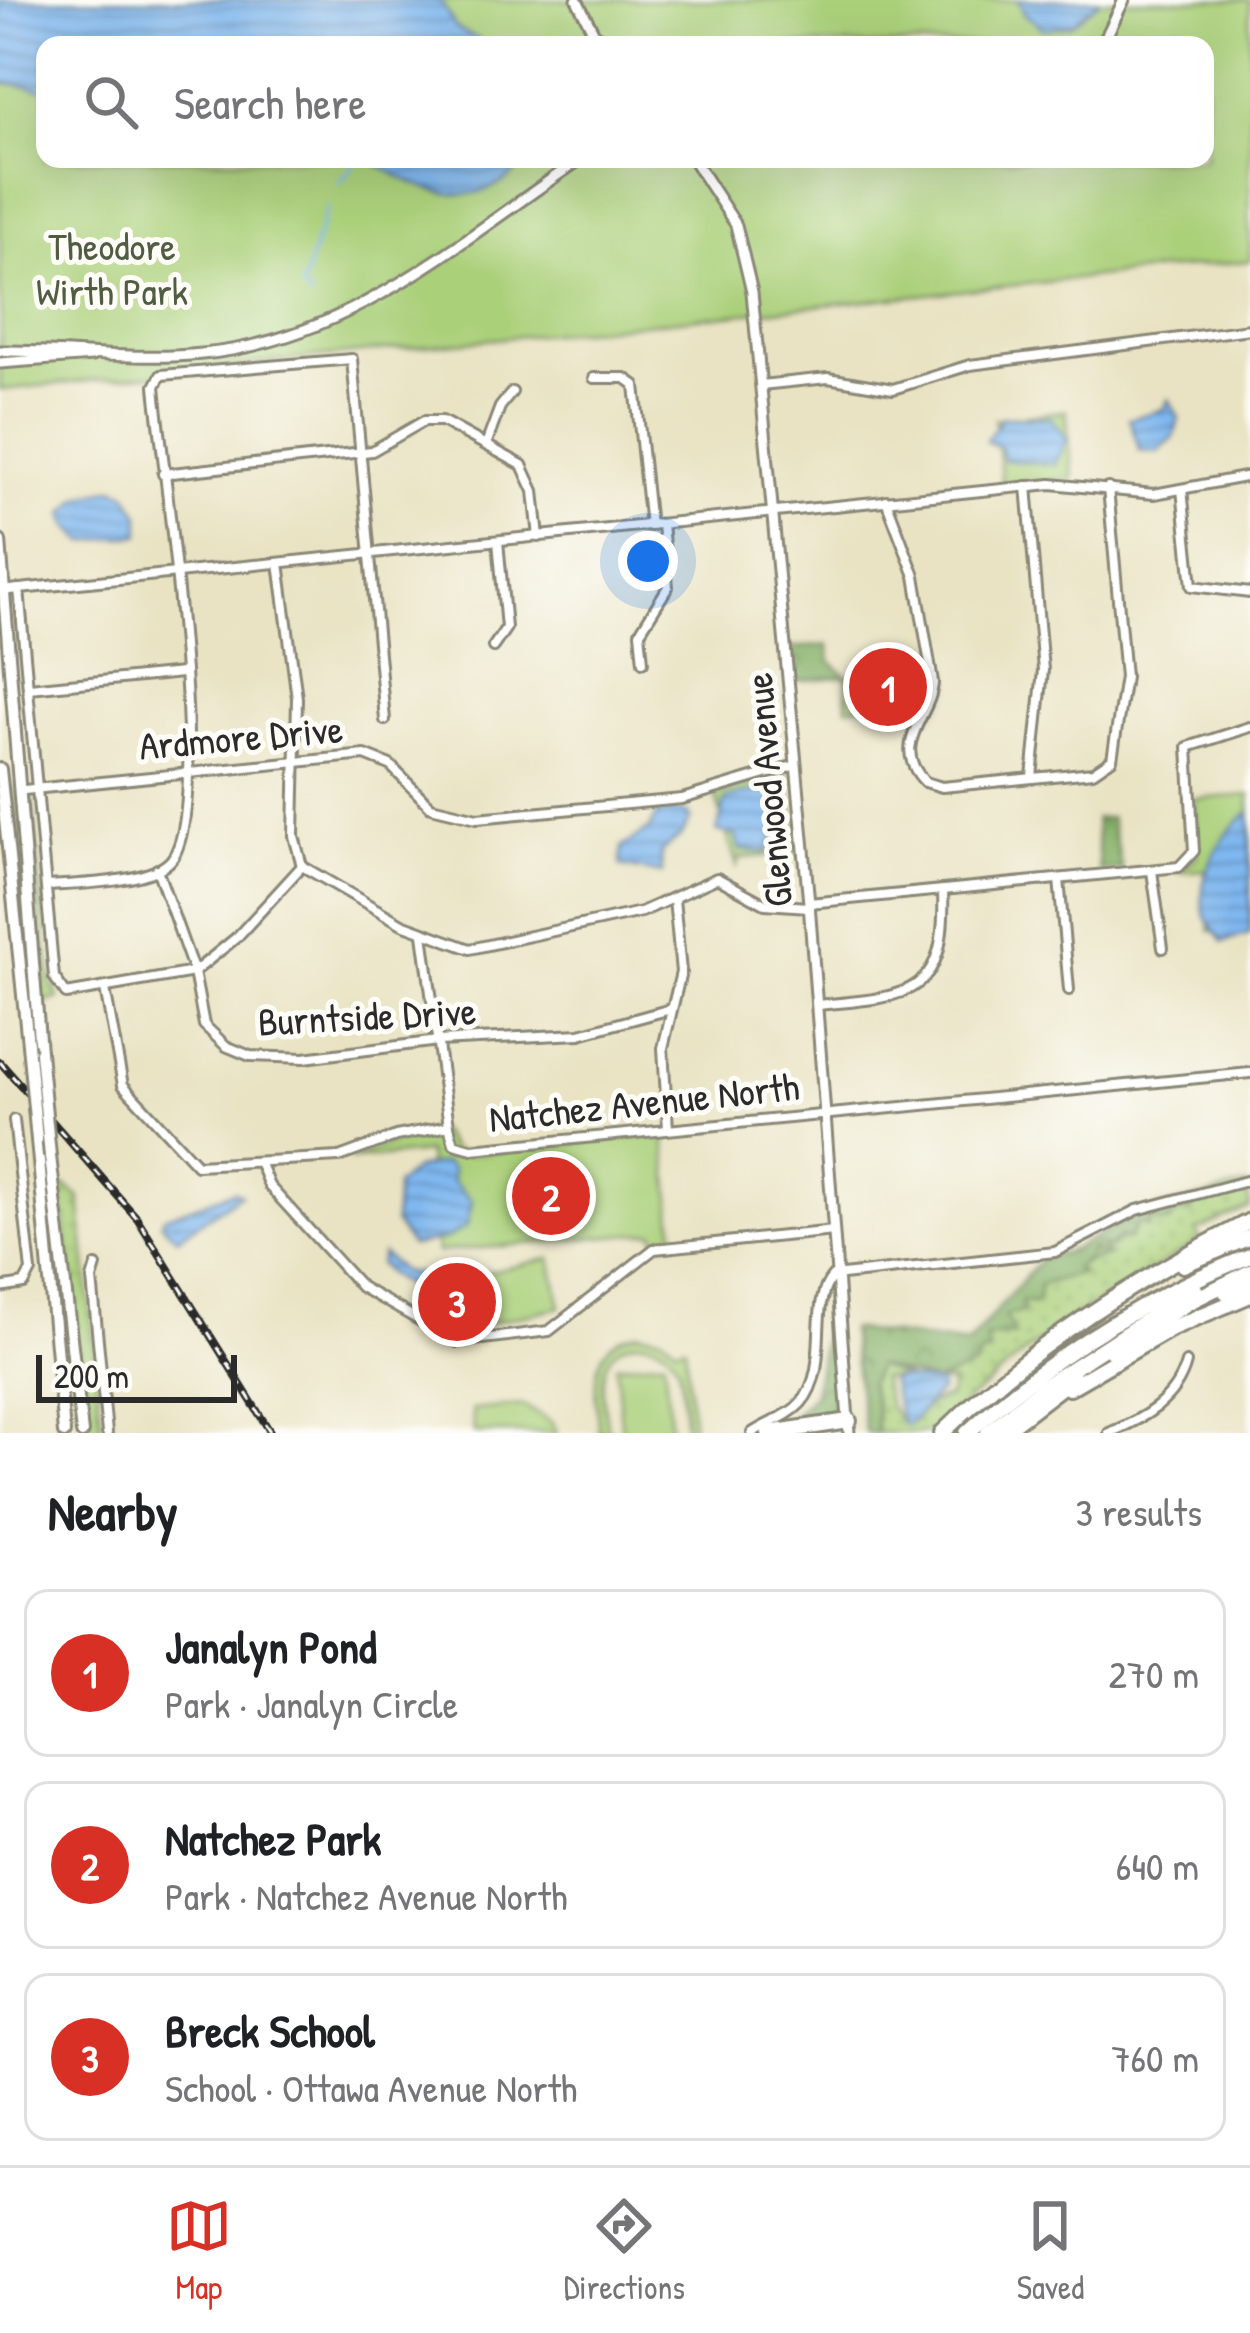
<!DOCTYPE html>
<meta charset="utf-8">
<style>
body{margin:0;font-family:"Patrick Hand",sans-serif;background:#f2f2f2;color:#202124}
.scale{position:absolute;left:36px;bottom:30px;width:201px;box-sizing:border-box;padding-left:12px;border:6px solid #2b2b2b;border-top:0;font-size:33px;line-height:42px;white-space:nowrap;color:#2b2b2b;-webkit-text-stroke:9px #fdfcf7;paint-order:stroke}
.you{position:absolute;left:648px;top:561px;width:42px;height:42px;margin:-30px;border:9px solid #fff;border-radius:50%;background:#1a73e8;box-shadow:0 0 0 18px #1a73e833}
.badge{display:grid;place-items:center;width:78px;height:78px;border-radius:50%;background:#d93025;color:#fff;font-size:39px;font-weight:700}
.pin{position:absolute;translate:-50% -50%;border:6px solid #fff;box-shadow:0 3px 12px #0006}
.list{margin:0;padding:0;list-style:none}
h2{display:flex;justify-content:space-between;align-items:center;height:156px;margin:0;padding:0 48px;font-size:51px}
h2 small{font-size:39px;font-weight:400;color:#757577}
.list li{display:grid;grid-template-columns:78px 1fr auto;gap:36px;align-items:center;box-sizing:border-box;height:168px;margin:0 24px 24px;padding:0 24px;border:3px solid #e0e0e0;border-radius:24px}
.list b{display:block;font-size:45px;white-space:nowrap}
.list p{margin:0;font-size:39px;white-space:nowrap;color:#757577}
.list em{font-size:39px;font-style:normal;color:#757577}
.icon{flex:none;width:66px;height:66px;fill:none;stroke:currentColor;stroke-width:2;stroke-linecap:round;stroke-linejoin:round}
.map{position:relative;flex:none;width:1250px;height:1433px;overflow:hidden}
.search{position:absolute;background:#fff;box-shadow:0 12px 48px #0002;left:36px;right:36px;top:36px;height:132px;display:flex;align-items:center;gap:30px;box-sizing:border-box;padding:0 42px;border-radius:24px;color:#757577;font-size:45px}
.sheet{height:732px;background:#fff}
nav{display:flex;justify-content:space-around;align-items:center;box-sizing:border-box;height:168px;border-top:3px solid #e0e0e0;background:#fff;font-size:33px;color:#757577}
nav a{display:grid;justify-items:center;gap:6px}
nav .on{color:#d93025}
.map>svg:first-child{display:block}
.grass{fill:url(#grass-dots);stroke:#6b7e52;stroke-width:3}
.forest{fill:url(#forest-crowns);stroke:#5a6e4a;stroke-width:3}
.green{fill:#abd07a;stroke:#6b7e52;stroke-width:3;fill-rule:evenodd}
.water{fill:url(#water-rules);stroke:#55718d;stroke-width:3}
.lines{fill:none;stroke-linecap:round;stroke-linejoin:round}
.stream{stroke:#7fb7ef;stroke-width:3}
.minor-casing{stroke:#8a8777;stroke-width:14}
.tertiary-casing{stroke:#8a8777;stroke-width:15}
.primary-casing{stroke:#8a8777;stroke-width:16}
.motorway-casing{stroke:#8a8777;stroke-width:20}
.minor{stroke:#fff;stroke-width:8}
.tertiary{stroke:#fff;stroke-width:9}
.primary{stroke:#fff;stroke-width:10}
.motorway{stroke:#fff;stroke-width:14}
.rail-casing{stroke:#2b2b2b;stroke-width:8}
.rail{stroke:#fdfcf7;stroke-width:3;stroke-dasharray:9;stroke-linecap:butt}
.primary-bridge-casing{stroke:#8a8777;stroke-width:16;stroke-linecap:butt}
.primary-bridge{stroke:#fff;stroke-width:10}
.labels{text-anchor:middle;stroke-width:10;stroke-linejoin:round;paint-order:stroke}
.park-label{font-size:39px;fill:#515d43;stroke:#fdfcf7}
.street-label{font-size:39px;fill:#2b2b2b;stroke:#fdfcf7}
</style>
<div class="map">
<svg width="1250" height="1433" viewBox="0 0 1250 1433">
<defs>
<pattern id="grass-dots" width="8" height="8" patternUnits="userSpaceOnUse" patternTransform="scale(3)"><rect width="8" height="8" fill="#abd07a"/><path d="M2 2h.1M6 6h.1" fill="none" stroke="#93b36a" stroke-width="1.8" stroke-linecap="round"/></pattern>
<pattern id="forest-crowns" width="20" height="18" patternUnits="userSpaceOnUse" patternTransform="scale(3)"><rect width="20" height="18" fill="#88b26a"/><path d="M2 6a3 3 0 1 1 6 0M12 15a3 3 0 1 1 6 0" fill="none" stroke="#6f9157"/></pattern>
<pattern id="water-rules" width="6" height="5" patternUnits="userSpaceOnUse" patternTransform="scale(3)"><rect width="6" height="5" fill="#7fb7ef"/><path d="M0 2.5h6" fill="none" stroke="#6895c2"/></pattern>
</defs>
<rect width="100%" height="100%" fill="#fdfcf7"/>
<filter id="ink" filterUnits="userSpaceOnUse"><feTurbulence type="fractalNoise" baseFrequency=".00833" numOctaves="2"/><feDisplacementMap in="SourceGraphic" scale="24" xChannelSelector="R" yChannelSelector="G"/><feConvolveMatrix kernelMatrix="1 2 1 2 8 2 1 2 1" color-interpolation-filters="sRGB"/></filter>
<filter id="wash" filterUnits="userSpaceOnUse"><feTurbulence type="fractalNoise" baseFrequency=".004" numOctaves="4" result="noise"/><feDisplacementMap in="SourceGraphic" scale="48" xChannelSelector="R" yChannelSelector="G"/><feGaussianBlur stdDeviation="2.7" result="paint"/><feColorMatrix in="noise" values="0 0 0 0 0 0 0 0 0 0 0 0 0 0 0 0 0 1.4 0 .05"/><feComposite in="paint" operator="in"/></filter>
<g filter="url(#wash)">
<rect width="100%" height="100%" fill="#e9e3c3"/>
<!-- grass -->
<g class="grass">
<polygon points="6,778 16,794 33,1013 30,1013"/>
<polygon points="32,797 51,979 59,998 44,1003"/>
<polygon points="1247,1185 1250,1207 1196,1231 1201,1240 1054,1329 928,1433 876,1433 869,1384 877,1366 907,1378 881,1378 889,1406 902,1423 910,1424 929,1404 948,1397 952,1383 936,1382 982,1353 986,1337 1004,1336 1005,1316 1022,1301 1034,1304 1034,1292 1048,1280 1101,1255 1104,1251 1087,1251 1096,1243 1112,1247 1138,1223 1144,1227 1146,1221 1171,1218 1196,1199"/>
<polygon points="66,1186 80,1198 102,1433 89,1433 60,1187"/>
</g>
<!-- forest -->
<g class="forest">
<polygon points="829,645 830,661 847,676 794,681 790,648"/>
<polygon points="1110,818 1122,869 1100,871 1095,819"/>
<polygon points="1196,1199 1191,1212 1176,1213 1169,1223 1147,1221 1149,1228 1138,1223 1129,1239 1121,1237 1108,1248 1096,1244 1089,1251 1104,1250 1108,1256 1084,1261 1075,1269 1082,1273 1040,1285 1037,1303 1022,1302 1023,1312 1005,1316 1015,1335 986,1338 989,1353 980,1355 975,1366 936,1382 877,1366 869,1384 876,1407 876,1433 865,1433 850,1329 967,1345 1042,1258 1072,1250 1141,1212"/>
<polygon points="831,1321 834,1414 787,1422 814,1394 826,1323"/>
</g>
<!-- green -->
<g class="green">
<path d="M0 0H1250V261L0 390ZM45 45H1205V159H45Z"/>
<polygon points="1066,411 1073,479 1002,485 995,419"/>
<polygon points="924,664 926,699 847,707 847,676"/>
<polygon points="788,774 800,853 740,858 737,866 715,794"/>
<polygon points="1250,795 1250,926 1210,931 1205,870 1179,872 1197,856 1194,799"/>
<polygon points="439,1131 452,1149 465,1154 665,1134 675,1241 657,1243 654,1232 437,1252 427,1153 350,1160 404,1138"/>
<polygon points="551,1258 561,1307 478,1325 468,1277"/>
<path d="M638 1332 662 1336 676 1347 685 1345 693 1433H685C683 1412 684 1387 678 1367 666 1333 616 1332 605 1367 599 1386 606 1413 608 1433H599C595 1392 585 1342 638 1332Z"/>
<polygon points="664,1360 671,1433 622,1433 616,1365"/>
<polygon points="523,1405 551,1422 557,1433 474,1433 472,1410"/>
</g>
<!-- water -->
<g class="water">
<polygon points="0,0 440,0 456,28 491,45 45,45 45,89 0,82"/>
<polygon points="1018,0 1101,0 1070,25 1044,29 1025,14"/>
<path d="M368 159H519V169C472 217 415 187 368 159Z"/>
<polygon points="1169,399 1179,418 1174,437 1158,452 1140,450 1129,419 1164,409"/>
<polygon points="1002,417 1051,418 1068,439 1055,464 1004,460 1000,447 986,441"/>
<polygon points="113,488 127,493 140,515 140,535 85,542 68,525 65,513 79,498"/>
<polygon points="887,663 910,664 917,679 895,688 888,699 867,699 868,681"/>
<polygon points="768,788 776,791 783,810 768,852 740,850 735,835 717,831 726,799"/>
<polygon points="671,811 686,812 691,818 682,835 661,852 662,874 620,866 622,847 650,829 656,814"/>
<path d="M1250 812V934L1223 942C1218 934 1213 931 1208 921 1189 886 1222 830 1250 812Z"/>
<polygon points="445,1163 452,1169 452,1181 472,1201 467,1226 446,1239 411,1246 394,1223 396,1185 415,1169"/>
<polygon points="234,1191 241,1194 177,1238 161,1223 164,1217"/>
<path d="M382 1254 404 1273 440 1276 448 1285 458 1274 462 1283C434 1306 397 1286 379 1264Z"/>
<polygon points="901,1378 940,1384 941,1390 909,1424 902,1424 890,1380"/>
</g>
<g class="lines">
<!-- stream -->
<g class="stream">
<polyline points="339,184 358,159"/>
<polyline points="311,298 302,287 327,207"/>
</g>
</g>
</g>
<g filter="url(#ink)">
<g class="lines">
<!-- minor casing -->
<g class="minor-casing">
<g id="minor">
<polyline points="594,378 625,378 635,385 650,526"/>
<polyline points="761,385 828,378 893,389 970,365 1250,329"/>
<polyline points="487,442 500,407 512,392"/>
<polyline points="163,474 372,451 424,421 442,421 522,465 534,491 539,537"/>
<polyline points="1027,486 1043,670 1032,777"/>
<polyline points="1182,489 1192,586 1250,593"/>
<path d="M886 500 915 576 933 682C932 716 888 744 925 782L942 787 1093 772 1112 759 1125 677 1108 488"/>
<polyline points="279,563 297,698 294,836 302,866"/>
<polyline points="19,589 54,977 66,994 194,972 237,937 302,866 402,924 470,949 641,912 717,878 765,904 809,907"/>
<polyline points="0,591 1051,484 1154,494 1250,476"/>
<polyline points="493,647 506,628 498,541"/>
<polyline points="643,662 640,632 668,587 662,524"/>
<polyline points="29,688 182,673"/>
<polyline points="24,790 365,755 390,765 431,807 477,818 682,799 796,765"/>
<polyline points="157,869 194,972 204,1025 226,1046 250,1056 304,1058 438,1041 580,1034 671,1009"/>
<polyline points="1152,871 1163,948"/>
<polyline points="1059,879 1069,990"/>
<path d="M47 886C75 884 152 883 171 860 215 806 162 468 155 386L161 375 352 359 385 720"/>
<polyline points="809,903 1179,867 1194,851 1188,747 1250,727"/>
<polyline points="423,934 449,1126"/>
<polyline points="105,989 123,1085 197,1165 339,1157 396,1136 449,1126 454,1144 472,1149 1250,1073"/>
<path d="M817 1005C909 997 947 997 943 891"/>
<polyline points="668,1129 663,1048 681,972 674,899"/>
<polyline points="260,1164 269,1186 361,1287 457,1342 549,1331 654,1249 834,1231"/>
<polyline points="96,1266 92,1279 107,1433"/>
<polyline points="0,1288 24,1284 31,1271 14,1120"/>
<path d="M752 1433C768 1422 788 1417 801 1403 832 1367 807 1304 833 1276L1055 1252 1137 1210 1250 1180"/>
<path d="M1109 1433C1143 1419 1176 1401 1186 1363"/>
</g>
</g>
<!-- tertiary casing -->
<g class="tertiary-casing">
<g id="tertiary">
<polyline points="577,0 600,45"/>
<polyline points="1102,45 1124,0"/>
<polyline points="693,159 736,225 752,292 809,903 849,1433"/>
<path d="M0 351C67 350 135 361 202 354 352 340 461 239 581 159"/>
<polyline points="0,363 92,356"/>
</g>
</g>
<!-- primary casing -->
<g class="primary-casing">
<g id="primary">
<polyline points="0,541 40,1052"/>
<polyline points="0,769 28,1044"/>
<polyline points="37,1140 64,1433"/>
<polyline points="50,1156 82,1433"/>
</g>
</g>
<!-- motorway casing -->
<g class="motorway-casing">
<g id="motorway">
<polyline points="1183,1265 1250,1237"/>
<polyline points="1226,1292 1250,1285"/>
<polyline points="1111,1351 1189,1302 1250,1272"/>
<polyline points="1069,1388 1172,1328 1250,1295"/>
<polyline points="769,1433 849,1421"/>
<path d="M942 1433C1030 1346 1140 1277 1250 1221"/>
<path d="M967 1433C1050 1357 1145 1297 1250 1256"/>
<polyline points="988,1433 1042,1388 1195,1289"/>
<polyline points="1001,1433 1073,1378"/>
</g>
</g>
<!-- minor -->
<use href="#minor" class="minor"/>
<!-- tertiary -->
<use href="#tertiary" class="tertiary"/>
<!-- primary -->
<use href="#primary" class="primary"/>
<!-- motorway -->
<use href="#motorway" class="motorway"/>
<!-- rail casing -->
<g class="rail-casing">
<polyline id="rail" points="0,1062 137,1218 271,1433"/>
</g>
<!-- rail -->
<use href="#rail" class="rail"/>
<!-- primary-bridge casing -->
<g class="primary-bridge-casing">
<g id="primary-bridge">
<polyline points="28,1044 37,1140"/>
<polyline points="40,1052 50,1156"/>
</g>
</g>
<!-- primary-bridge -->
<use href="#primary-bridge" class="primary-bridge"/>
</g>
</g>
<g class="labels">
<!-- park labels -->
<g class="park-label">
<text x="112" y="260">Theodore<tspan x="112" dy="45">Wirth Park</tspan></text>
</g>
<!-- street labels -->
<g class="street-label">
<text transform="translate(241 737) rotate(-5)" y="14">Ardmore Drive</text>
<text transform="translate(768 790) rotate(-95)" y="14">Glenwood Avenue</text>
<text transform="translate(367 1016) rotate(-3)" y="14">Burntside Drive</text>
<text transform="translate(644 1102) rotate(-6)" y="14">Natchez Avenue North</text>
</g>
</g>
</svg>
<div class="scale">200 m</div>
<div class="you"></div>
<div class="pin badge" style="left:888px;top:687px">1</div>
<div class="pin badge" style="left:551px;top:1196px">2</div>
<div class="pin badge" style="left:457px;top:1302px">3</div>
<div class="search"><svg class="icon" aria-label="search" viewBox="0 0 24 24"><circle cx="10" cy="10" r="6"/><path d="M15 15l6 6"/></svg>Search here</div>
</div>
<section class="sheet">
<h2>Nearby<small>3 results</small></h2>
<ul class="list">
<li><span class="badge">1</span><div><b>Janalyn Pond</b><p>Park · Janalyn Circle</p></div><em>270 m</em></li>
<li><span class="badge">2</span><div><b>Natchez Park</b><p>Park · Natchez Avenue North</p></div><em>640 m</em></li>
<li><span class="badge">3</span><div><b>Breck School</b><p>School · Ottawa Avenue North</p></div><em>760 m</em></li>
</ul>
</section>
<nav>
<a class="on"><svg class="icon" aria-label="map" viewBox="0 0 24 24"><path d="M3 6l6-2 6 2 6-2v14l-6 2-6-2-6 2zM9 4v14M15 6v14"/></svg>Map</a>
<a><svg class="icon" aria-label="directions" viewBox="0 0 24 24"><path d="M12 3l9 9-9 9-9-9zM9 14v-3h6M13 9l2 2-2 2"/></svg>Directions</a>
<a><svg class="icon" aria-label="saved" viewBox="0 0 24 24"><path d="M7 4h10v16l-5-4-5 4z"/></svg>Saved</a>
</nav>
